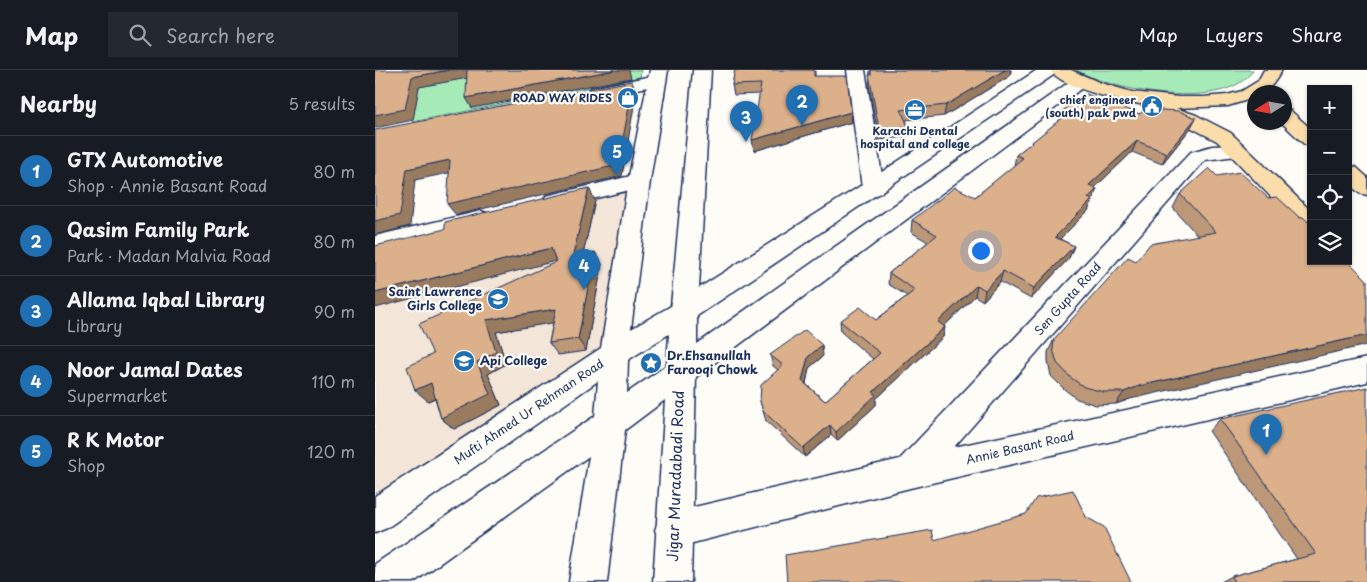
<!DOCTYPE html>
<meta charset="utf-8">
<style>
body{margin:0;font-family:"Playpen Sans",sans-serif;background:#242831;color:#f1f3f6}
.controls{position:absolute;right:15px;top:15px;display:grid;overflow:hidden;border-radius:0px;box-shadow:0 1px 4px #0004}
.controls button{width:45px;height:45px;display:grid;place-items:center;padding:0;border:0;border-bottom:1px solid #363941;background:#171b24;color:#f1f3f6;font:25px sans-serif}
.compass{position:absolute;left:872px;top:15px;width:45px;height:45px;border-radius:50%;background:#171b24;box-shadow:0 1px 4px #0004;rotate:259deg}
.you{position:absolute;left:605px;top:180px;width:18px;height:18px;margin:-12px;border:4px solid #fff;border-radius:50%;background:#1a73e8;box-shadow:0 0 0 8px #1a73e833}
.badge{display:grid;place-items:center;width:32px;height:32px;border-radius:50%;background:#1f6fb2;color:#fff;font-size:16px;font-weight:700}
.pin{position:absolute;translate:-50% -41px;filter:drop-shadow(0 1px 2px #0008)}
.pin::after{content:'';position:absolute;top:26px;width:18px;height:15px;background:inherit;clip-path:polygon(0 0,100% 0,50% 100%)}
.list{margin:0;padding:0;list-style:none}
h2{display:flex;justify-content:space-between;align-items:center;height:65px;margin:0;padding:0 20px;font-size:21px}
h2 small{font-size:16px;font-weight:400;color:#9ea1a6}
.list li{display:grid;grid-template-columns:32px 1fr auto;gap:15px;align-items:center;box-sizing:border-box;height:70px;padding:0 20px;border-top:1px solid #363941}
.list b{display:block;font-size:19px;white-space:nowrap}
.list p{margin:0;font-size:16px;white-space:nowrap;color:#9ea1a6}
.list em{font-size:16px;font-style:normal;color:#9ea1a6}
.icon{flex:none;width:28px;height:28px;fill:none;stroke:currentColor;stroke-width:2;stroke-linecap:round;stroke-linejoin:round}
.map{position:relative;flex:none;width:992px;height:512px;overflow:hidden}
header{display:flex;align-items:center;gap:30px;box-sizing:border-box;height:70px;padding:0 25px;background:#171b24;border-bottom:1px solid #363941}
header strong{font-size:24px}
nav{display:flex;gap:28px;margin-inline-start:auto;font-size:18px}
.search{width:350px;height:45px;background:#242831;display:flex;align-items:center;gap:12px;box-sizing:border-box;padding:0 18px;border-radius:0px;color:#9ea1a6;font-size:19px}
main{display:flex}
aside{flex:1;background:#171b24}
.map>svg:first-child{display:block}
.built{fill:#f3e5d7}
.green{fill:#a6ebb7;stroke:#608d8a}
.lines{fill:none;stroke-linecap:round;stroke-linejoin:round}
.minor-casing{stroke:#1b2f5e;stroke-width:3}
.tertiary-casing{stroke:#1b2f5e;stroke-width:3}
.primary-casing{stroke:#1b2f5e;stroke-width:3}
.minor{fill:#fdfcf7;fill-rule:evenodd}
.tertiary{fill:#fdfcf7;fill-rule:evenodd}
.primary{fill:#fbddab;fill-rule:evenodd}
.wall{fill:#bc9778;stroke:#1b2f5e}
.shaded-wall{fill:#997b61;stroke:#1b2f5e}
.building{fill:#dbb08b;stroke:#1b2f5e}
.labels{text-anchor:middle;stroke-width:4.5;stroke-linejoin:round;paint-order:stroke}
.far-poi-label{font-size:11px;font-weight:bold;fill:#1b2f5e;stroke:#fdfcf7;text-anchor:end}
.poi-label{font-size:12px;font-weight:bold;fill:#1b2f5e;stroke:#fdfcf7;text-anchor:start}
.street-label{font-size:12px;fill:#1b2f5e;stroke:#fdfcf7}
.near-street-label{font-size:15px;fill:#1b2f5e;stroke:#fdfcf7}
</style>
<header>
<strong>Map</strong>
<div class="search"><svg class="icon" aria-label="search" viewBox="0 0 24 24"><circle cx="10" cy="10" r="6"/><path d="M15 15l6 6"/></svg>Search here</div>
<nav><a>Map</a><a>Layers</a><a>Share</a></nav>
</header>
<main>
<aside>
<h2>Nearby<small>5 results</small></h2>
<ul class="list">
<li><span class="badge">1</span><div><b>GTX Automotive</b><p>Shop · Annie Basant Road</p></div><em>80 m</em></li>
<li><span class="badge">2</span><div><b>Qasim Family Park</b><p>Park · Madan Malvia Road</p></div><em>80 m</em></li>
<li><span class="badge">3</span><div><b>Allama Iqbal Library</b><p>Library</p></div><em>90 m</em></li>
<li><span class="badge">4</span><div><b>Noor Jamal Dates</b><p>Supermarket</p></div><em>110 m</em></li>
<li><span class="badge">5</span><div><b>R K Motor</b><p>Shop</p></div><em>120 m</em></li>
</ul>
</aside>
<div class="map">
<svg width="992" height="512" viewBox="0 0 992 512">
<rect width="100%" height="100%" fill="#fdfcf7"/>
<filter id="ink" filterUnits="userSpaceOnUse"><feTurbulence type="fractalNoise" baseFrequency=".02" numOctaves="2"/><feDisplacementMap in="SourceGraphic" scale="10" xChannelSelector="R" yChannelSelector="G"/><feConvolveMatrix kernelMatrix="1 2 1 2 8 2 1 2 1" color-interpolation-filters="sRGB"/></filter>
<g filter="url(#ink)">
<!-- built -->
<polygon class="built" points="264,111 239,284 0,446 0,174"/>
<!-- green -->
<g class="green">
<polygon points="129,0 266,0 265,7 37,52 44,17"/>
<path d="M701 0H878C851 43 737 21 701 0Z"/>
</g>
<g class="lines">
<!-- minor casing -->
<g class="minor-casing">
<g id="minor">
<polygon points="472,0 490,0 509,118 506,123 498,125 490,123 487,118"/>
<polygon points="282,5 288,6 291,10 288,14 222,27 216,26 213,22 216,18"/>
<polygon points="862,75 869,77 872,81 869,85 830,90 579,377 992,288 992,312 535,418 298,478 285,473 280,460 285,447 298,442 525,389 816,82 837,76"/>
<polygon points="264,104 272,106 275,111 272,116 179,138 171,136 168,131 171,126"/>
<polygon points="106,141 114,144 118,149 114,154 0,182 0,166"/>
</g>
</g>
<!-- tertiary casing -->
<g class="tertiary-casing">
<path id="tertiary" d="M275 0H293L275 111 256 259 296 236 318 0H336L324 218 490 113 662 0H683L680 4 322 246V274L700 8 706 7 712 8 715 12 321 307 316 512H278L290 330 250 360 232 512H194L214 386 39 512H0V494L220 346 223 311 12 458 0 463V426L226 278 253 111ZM294 264 292 295 252 323 253 290Z"/>
</g>
<!-- primary casing -->
<g class="primary-casing">
<g id="primary">
<path d="M675 0H696L726 13 757 22 803 27H828L852 25 867 21 883 11 889 0H907C899 13 896 22 879 22V28L853 36 801 38 821 45 856 63 936 141V163L928 160 842 71 807 53 787 46 780 38 781 36C757 34 689 20 675 0Z"/>
<polygon points="909,39 916,41 936,59 936,76 929,74 906,52 909,52"/>
<polygon points="973,96 981,97 992,107 992,125 984,123 973,113"/>
</g>
</g>
<!-- minor -->
<use href="#minor" class="minor"/>
<!-- tertiary -->
<use href="#tertiary" class="tertiary"/>
<!-- primary -->
<use href="#primary" class="primary"/>
</g>
<!-- wall -->
<g class="wall">
<polygon points="360,0 440,0 440,6 476,42 477,52 379,81 385,24 359,25 357,15"/>
<polygon points="495,0 636,0 635,6 569,46 531,50 533,56 532,67 504,70 494,16"/>
<polygon points="687,41 765,44 815,59 787,94 757,82 719,118 717,131 713,141 685,169 699,176 694,188 656,229 625,212 608,231 600,226 569,256 570,257 568,267 501,329 501,335 462,371 456,365 430,387 391,351 385,331 403,300 398,296 395,285 448,286 434,298 431,314 450,331 498,289 466,262 465,251 501,250 532,226 513,214 514,203 553,172 536,162 537,150 600,127 639,96 641,85 684,51"/>
<polygon points="842,106 893,128 755,329 741,334 721,335 702,329 689,319 676,306 673,291 673,282 679,269 761,191 823,166 798,138 805,124"/>
<polygon points="220,131 208,184 227,194 211,281 183,285 174,273 178,252 121,262 131,294 113,304 126,335 79,359 66,348 60,328 53,331 181,192"/>
<polygon points="845,349 992,512 846,512 857,506 922,489 834,361"/>
</g>
<!-- shaded-wall -->
<g class="shaded-wall">
<polygon points="74,0 93,0 98,7 44,17 38,50 0,58 0,45 37,7"/>
<polygon points="240,0 254,0 256,8 97,38 91,28"/>
<polygon points="630,0 636,0 635,6 569,46 571,35"/>
<polygon points="257,11 261,25 247,106 81,145 72,134"/>
<polygon points="476,42 477,52 379,81 377,70"/>
<polygon points="821,48 815,59 787,94 792,83"/>
<polygon points="762,71 757,82 710,127 714,115"/>
<polygon points="75,90 83,101 40,110 35,156 0,165 0,151 32,99"/>
<polygon points="214,118 220,131 205,198 198,185"/>
<polygon points="722,119 713,141 676,178 680,167 713,128"/>
<polygon points="699,176 694,188 656,229 659,218"/>
<polygon points="176,178 184,190 0,238 0,223"/>
<polygon points="220,182 227,194 211,281 203,269"/>
<polygon points="628,201 625,212 608,231 610,220"/>
<polygon points="602,215 600,226 562,263 563,252"/>
<polygon points="181,239 189,251 121,262 131,294 113,304 126,335 79,359 66,348 102,292 111,250"/>
<polygon points="570,257 568,267 501,329 501,335 462,371 461,362 498,322"/>
<polygon points="992,265 992,275 755,329 741,334 749,322 764,316"/>
<polygon points="447,275 448,286 434,298 429,321 427,311 433,287"/>
<polygon points="56,313 69,324 53,331 40,320"/>
<polygon points="455,355 456,365 430,387 428,378"/>
</g>
<!-- building -->
<g class="building">
<polygon points="0,0 74,0 37,7 30,39 0,45"/>
<polygon points="92,0 240,0 91,28"/>
<polygon points="360,0 439,0 439,6 472,6 476,42 377,70 386,14 357,15"/>
<polygon points="496,0 630,0 571,35 526,40 533,56 504,59 494,5 496,5"/>
<polygon points="257,11 258,15 243,95 72,134 75,90 32,99 25,145 0,151 0,60"/>
<polygon points="711,24 765,44 770,39 804,41 821,48 792,83 762,71 714,115 722,119 713,128 717,130 680,167 699,176 659,218 628,201 610,220 602,215 563,252 570,257 498,322 501,325 461,362 455,355 428,378 388,341 385,331 386,315 408,295 395,285 430,260 447,275 433,287 427,311 450,331 505,283 465,251 485,237 501,250 540,220 514,203 562,165 537,150 580,117 600,127 648,88 641,85 693,43 687,41"/>
<polygon points="834,98 842,106 865,102 893,128 902,127 925,148 928,147 936,155 936,191 973,191 992,210 992,265 764,316 749,322 729,322 709,317 695,307 682,293 678,279 679,269 753,187 761,191 775,174 841,162 805,124"/>
<polygon points="214,118 198,185 220,182 203,269 174,273 181,239 111,250 121,282 102,292 115,324 66,348 56,313 40,320 32,297 58,284 44,254 181,192 176,178 0,223 0,176 70,159 70,152"/>
<polygon points="992,317 992,512 860,512 857,506 941,484 845,349"/>
<polygon points="698,420 711,447 729,457 756,512 412,512 410,485 557,460 559,470 651,444 661,428"/>
</g>
</g>
<!-- icons -->
<defs>
<g id="shop-disc" transform="scale(1.125)"><circle r="9.5" fill="#1f6fb2" stroke="#fdfcf7"/><path d="M-5-2.5h2.3a2.7 3.5 0 0 1 5.4 0H5L5.5 6h-11ZM-1.5-2.5h3a1.5 2.3 0 0 0-3 0Z" fill="#fff"/></g>
<g id="civic-disc" transform="scale(1.125)"><circle r="9.5" fill="#1f6fb2" stroke="#fdfcf7"/><path d="M-.6-6.5H3V-4.5H.6V-3L4-1V1h2V6H-6V1h2V-1L-.6-3ZM-1.2 2.5V6h2.4V2.5Z" fill="#fff"/></g>
<g id="office-disc" transform="scale(1.125)"><circle r="9.5" fill="#1f6fb2" stroke="#fdfcf7"/><path d="M-6-3h4V-5.5h4V-3h4V5H-6ZM-1-4.5V-3h2v-1.5ZM-6 0V1H6V0Z" fill="#fff"/></g>
<g id="university-disc" transform="scale(1.125)"><circle r="9.5" fill="#1f6fb2" stroke="#fdfcf7"/><path d="M0-5L7-2L0 1L-7-2ZM-4 1L0 2.5L4 1V4Q0 6-4 4Z" fill="#fff"/></g>
<g id="sight-disc" transform="scale(1.125)"><circle r="9.5" fill="#1f6fb2" stroke="#fdfcf7"/><path d="M0-6L1.8-2.2L6-1.7L2.9 1.2L3.7 5.4L0 3.3L-3.7 5.4L-2.9 1.2L-6-1.7L-1.8-2.2Z" fill="#fff"/></g>
</defs>
<g fill-rule="evenodd">
<use href="#shop-disc" x="253" y="28"/>
<use href="#civic-disc" x="777" y="36"/>
<use href="#office-disc" x="540" y="40"/>
<use href="#university-disc" x="123" y="229"/>
<use href="#university-disc" x="89" y="291"/>
<use href="#sight-disc" x="276" y="293"/>
</g>
<g class="labels">
<!-- far-poi labels -->
<g class="far-poi-label">
<text x="237" y="32">ROAD WAY RIDES</text>
<text x="761" y="34">chief engineer<tspan x="761" dy="13">(south) pak pwd</tspan></text>
<text x="540" y="65" text-anchor="middle">Karachi Dental<tspan x="540" dy="13">hospital and college</tspan></text>
</g>
<!-- poi labels -->
<g class="poi-label">
<text x="107" y="226" text-anchor="end">Saint Lawrence<tspan x="107" dy="14">Girls College</tspan></text>
<text x="292" y="290">Dr.Ehsanullah<tspan x="292" dy="14">Farooqi Chowk</tspan></text>
<text x="105" y="295">Api College</text>
</g>
<!-- street labels -->
<g class="street-label">
<text transform="translate(693 229) rotate(-48)" y="4">Sen Gupta Road</text>
<text transform="translate(154 342) rotate(-34)" y="4">Mufti Ahmed Ur Rehman Road</text>
<text transform="translate(645 378) rotate(-13)" y="4">Annie Basant Road</text>
</g>
<!-- near-street labels -->
<g class="near-street-label">
<text transform="translate(301 406) rotate(-88)" y="5">Jigar Muradabadi Road</text>
</g>
</g>
</svg>
<div class="controls">
<button>+</button>
<button>−</button>
<button><svg class="icon" aria-label="locate" viewBox="0 0 24 24"><circle cx="12" cy="12" r="6"/><path d="M12 2v4M12 18v4M2 12h4M18 12h4"/></svg></button>
<button><svg class="icon" aria-label="layers" viewBox="0 0 24 24"><path d="M12 4l9 5-9 5-9-5zM3 14l9 5 9-5"/></svg></button>
</div>
<svg class="compass" viewBox="-18 -18 36 36"><path d="M0-13l5 13h-10z" fill="#e53935"/><path d="M0 13l5-13h-10z" fill="#9ea1a6"/></svg>
<div class="you"></div>
<div class="pin badge" style="left:891px;top:385px">1</div>
<div class="pin badge" style="left:427px;top:56px">2</div>
<div class="pin badge" style="left:371px;top:72px">3</div>
<div class="pin badge" style="left:209px;top:220px">4</div>
<div class="pin badge" style="left:242px;top:106px">5</div>
</div>
</main>
